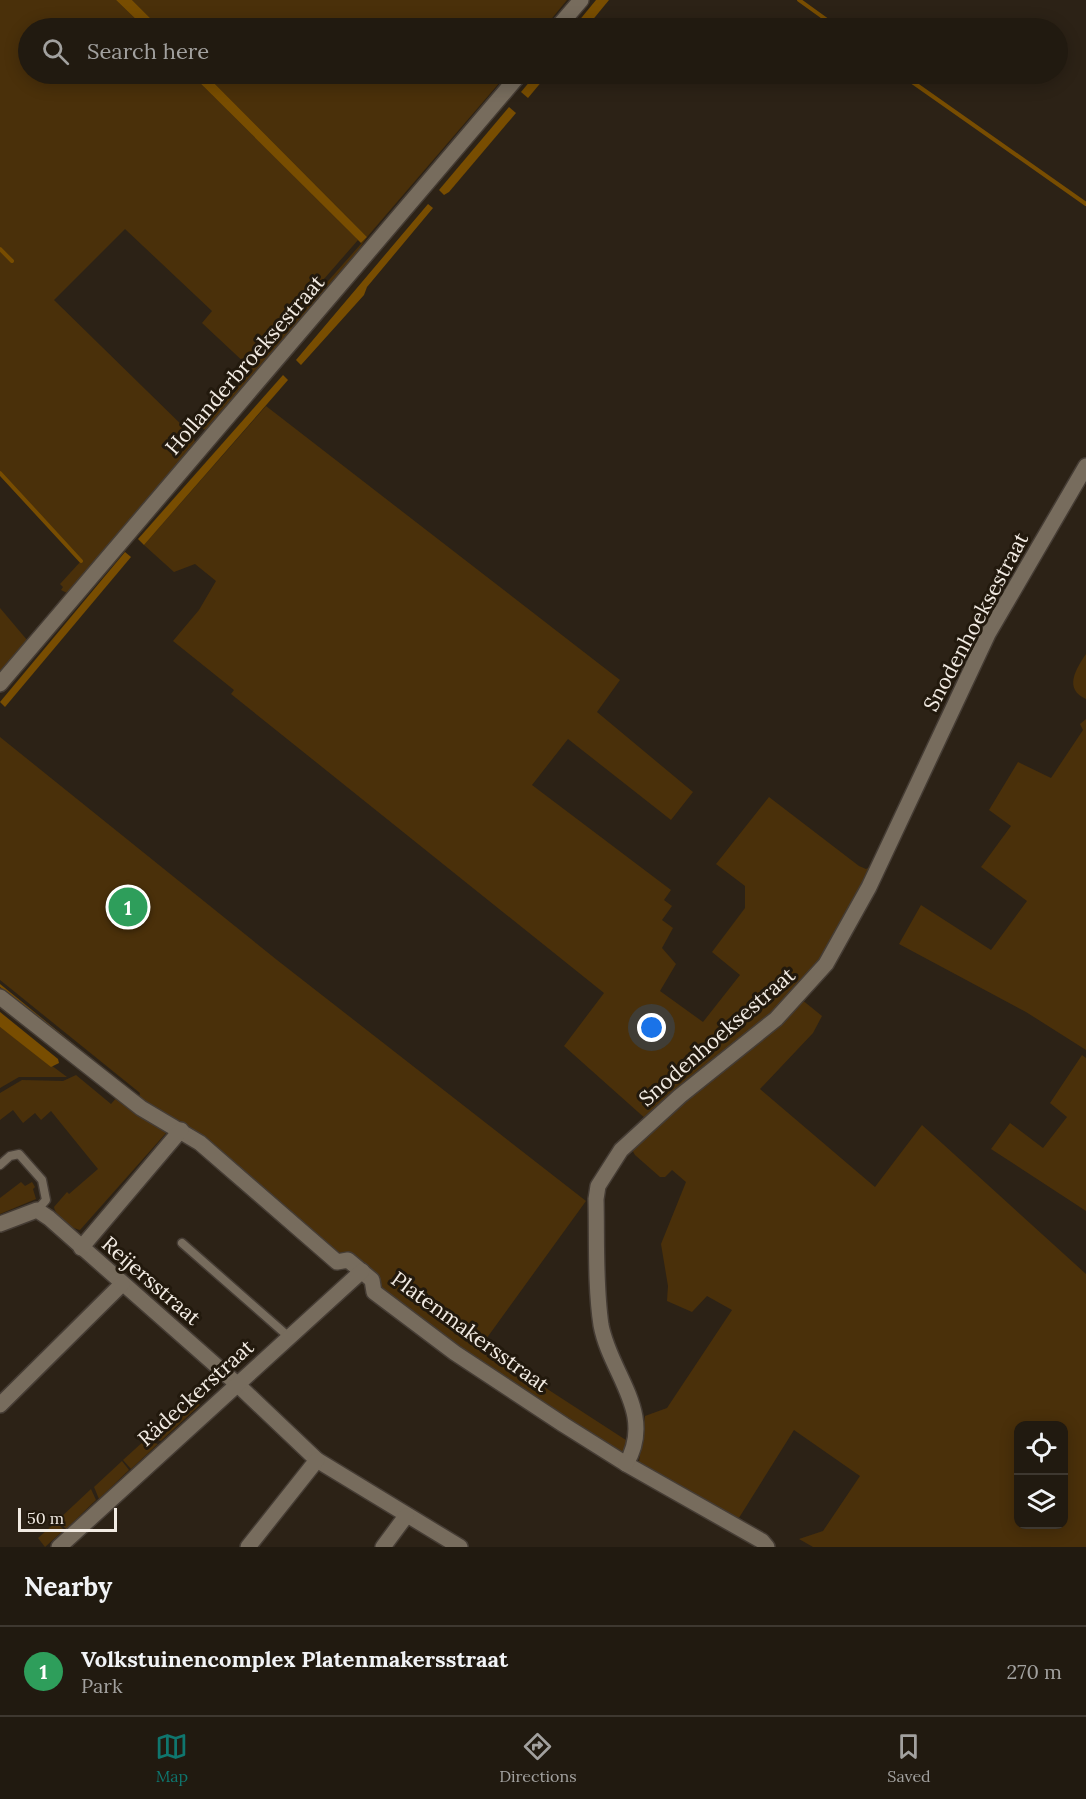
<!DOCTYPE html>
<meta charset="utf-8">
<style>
body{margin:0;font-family:Lora,serif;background:#292319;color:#f1f3f6}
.controls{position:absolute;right:18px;bottom:18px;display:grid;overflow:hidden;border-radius:12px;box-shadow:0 3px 15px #0003}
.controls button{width:54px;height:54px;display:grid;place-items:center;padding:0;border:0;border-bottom:2px solid #3e3830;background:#211a10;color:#f1f3f6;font:30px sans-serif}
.scale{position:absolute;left:18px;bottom:15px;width:99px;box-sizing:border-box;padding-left:6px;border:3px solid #f2ebe3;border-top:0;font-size:16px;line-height:21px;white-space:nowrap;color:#f2ebe3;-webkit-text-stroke:4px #22190d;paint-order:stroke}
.you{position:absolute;left:652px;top:1028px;width:21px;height:21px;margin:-15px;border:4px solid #fff;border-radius:50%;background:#1a73e8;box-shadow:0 0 0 9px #1a73e833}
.badge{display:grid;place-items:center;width:39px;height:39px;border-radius:50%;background:#0f766e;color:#fff;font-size:20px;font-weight:700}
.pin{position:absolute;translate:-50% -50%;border:3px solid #fff;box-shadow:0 2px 6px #0006}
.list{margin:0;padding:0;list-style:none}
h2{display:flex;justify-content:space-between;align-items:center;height:78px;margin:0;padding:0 24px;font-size:26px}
h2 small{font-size:20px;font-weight:400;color:#a2a19f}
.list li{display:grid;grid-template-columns:39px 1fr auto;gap:18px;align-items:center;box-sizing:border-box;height:90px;padding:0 24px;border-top:2px solid #3e3830}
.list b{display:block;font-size:22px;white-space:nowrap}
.list p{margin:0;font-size:20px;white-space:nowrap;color:#a2a19f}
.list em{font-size:20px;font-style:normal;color:#a2a19f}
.icon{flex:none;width:33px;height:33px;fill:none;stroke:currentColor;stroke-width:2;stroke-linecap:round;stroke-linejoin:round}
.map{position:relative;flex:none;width:1086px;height:1547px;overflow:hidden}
.search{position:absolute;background:#211a10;box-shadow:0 3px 15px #0003;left:18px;right:18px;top:18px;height:66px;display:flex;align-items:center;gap:15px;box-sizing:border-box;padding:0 21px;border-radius:33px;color:#a2a19f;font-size:22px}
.sheet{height:168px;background:#211a10}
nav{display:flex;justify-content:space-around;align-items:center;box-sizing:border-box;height:84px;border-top:2px solid #3e3830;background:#211a10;font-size:16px;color:#a2a19f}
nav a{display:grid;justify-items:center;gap:3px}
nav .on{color:#0f766e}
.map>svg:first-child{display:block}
.green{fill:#4a300a;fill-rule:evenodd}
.water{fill:#784d01}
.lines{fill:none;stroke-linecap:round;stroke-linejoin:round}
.stream{stroke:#784d01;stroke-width:4}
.lane-casing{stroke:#453c34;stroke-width:11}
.street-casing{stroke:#453c34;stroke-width:18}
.lane{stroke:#776c5d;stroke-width:8}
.street{stroke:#776c5d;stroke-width:15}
.labels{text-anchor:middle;stroke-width:6;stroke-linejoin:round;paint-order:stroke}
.street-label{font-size:21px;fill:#f2ebe3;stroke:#22190d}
</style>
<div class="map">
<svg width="1086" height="1547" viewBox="0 0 1086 1547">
<rect width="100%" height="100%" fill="#2c2216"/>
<!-- green -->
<g class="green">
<polygon points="0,0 116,0 145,28 28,28 28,74 191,74 358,240 248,366 202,323 212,311 125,229 54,300 192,435 196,444 67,593 61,590 63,587 60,584 81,561 0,473"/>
<polygon points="132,0 567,0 544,28 160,28"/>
<polygon points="205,74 507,74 367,237 352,260 210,429 205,430 200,426 367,237"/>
<polygon points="266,406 620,680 597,712 693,792 671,820 568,739 532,785 671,890 664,900 672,906 662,920 673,928 662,948 676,964 660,991 703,1022 740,975 712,952 745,908 745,886 716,864 769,797 859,866 866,869 870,867 862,890 839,934 805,982 789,993 771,1017 647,1120 564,1046 604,993 231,694 234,690 173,641 199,610 216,581 195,564 174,572 144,545"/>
<polygon points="0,608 27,640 0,671"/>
<path d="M1086 654V699C1063 689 1076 669 1086 654Z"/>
<polygon points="1086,719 1086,1050 1026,1012 899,944 921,905 991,950 1027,901 981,867 1011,826 989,810 1018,762 1051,778 1083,730 1080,724"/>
<polygon points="0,737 277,960 586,1201 481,1346 632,1444 625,1452 621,1453 480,1362 379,1287 193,1130 138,1102 140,1093 0,980"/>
<path d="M801 999 822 1016 813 1033 760 1089 875 1187 922 1125 1086 1274V1547H813L799 1539 823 1531 860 1476 794 1430 737 1521 639 1462 645 1416 667 1408 732 1310 707 1296 692 1312 667 1301 668 1286 661 1244 686 1182 672 1170 665 1177H660L635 1155 631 1148ZM1018 1426H1064V1524H1018Z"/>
<polygon points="0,1027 67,1077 19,1077 0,1088"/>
<polygon points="1082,1055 1086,1058 1086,1211 991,1149 1010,1123 1043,1148 1067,1117 1050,1103"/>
<path d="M76 1075 111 1104 118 1096 166 1133 80 1230C70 1228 56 1217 54 1207L67 1192 69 1194 98 1169 51 1111 41 1120 35 1113 23 1123 13 1110 0 1120V1093L22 1080 63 1081Z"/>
<polygon points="21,1182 25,1186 32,1182 35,1187 33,1189 36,1199 0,1214 0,1198"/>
<polygon points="192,1396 200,1405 161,1441 147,1437"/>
<polygon points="145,1440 158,1444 131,1469 123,1460"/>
<polygon points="122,1461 129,1470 99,1499 94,1487"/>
<polygon points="91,1489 96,1500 66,1529 58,1520"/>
<polygon points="56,1522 64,1530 45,1547 38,1538"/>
</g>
<!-- water -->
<g class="water">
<polygon points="116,0 132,0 160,28 145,28"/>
<polygon points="596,0 609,0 586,28 573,28"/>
<polygon points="191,74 205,74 367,237 361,243"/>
<polygon points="536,74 548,74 528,98 521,92"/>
<polygon points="509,107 516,113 449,192 444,195 439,190"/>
<polygon points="428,204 433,208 367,287 364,295 301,365 296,360"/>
<polygon points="283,375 288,380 144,545 138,539"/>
<polygon points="125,552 131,557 5,707 0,702"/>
<polygon points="0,984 124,1085 0,987"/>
<polygon points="0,1012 58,1059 59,1063 51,1067 0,1027"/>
</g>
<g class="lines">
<!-- stream -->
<g class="stream">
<polyline points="799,0 838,28"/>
<polyline points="901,74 1086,204"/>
<polyline points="0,249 12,261"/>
<polyline points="0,473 81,561"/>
</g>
<!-- lane casing -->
<g class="lane-casing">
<g id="lane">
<polyline points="0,1165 10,1156 19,1154 42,1180 46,1200 37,1210"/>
<polyline points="182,1243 289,1337"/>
</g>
</g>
<!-- street casing -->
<g class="street-casing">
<g id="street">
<polyline points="557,28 581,0"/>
<polyline points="0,684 520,74"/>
<polyline points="0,997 141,1108 200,1143 337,1262 348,1260 372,1280 374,1292 455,1353 564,1425 626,1464 762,1541 767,1547"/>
<polyline points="0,1224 37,1210 49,1218 237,1384 317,1460 460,1547"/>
<polyline points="81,1248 181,1130"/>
<polyline points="0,1405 122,1284"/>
<path d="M626 1464C656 1413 610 1374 601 1325 595 1285 597 1239 596 1199L598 1186 621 1150 680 1096 776 1019 826 964 869 887 988 634 1086 466"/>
<polyline points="59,1547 362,1271"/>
<polyline points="248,1547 317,1460"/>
<polyline points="383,1547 406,1516"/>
</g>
</g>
<!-- lane -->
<use href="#lane" class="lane"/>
<!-- street -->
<use href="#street" class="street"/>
</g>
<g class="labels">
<!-- street labels -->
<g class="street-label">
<text transform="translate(245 365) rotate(-49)" y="7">Hollanderbroeksestraat</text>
<text transform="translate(976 622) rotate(-62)" y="7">Snodenhoeksestraat</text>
<text transform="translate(717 1037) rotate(-41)" y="7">Snodenhoeksestraat</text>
<text transform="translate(151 1281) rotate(41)" y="7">Reijersstraat</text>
<text transform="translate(470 1332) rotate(36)" y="7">Platenmakersstraat</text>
<text transform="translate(196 1393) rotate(-42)" y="7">Rädeckerstraat</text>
</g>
</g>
</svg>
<div class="controls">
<button><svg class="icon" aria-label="locate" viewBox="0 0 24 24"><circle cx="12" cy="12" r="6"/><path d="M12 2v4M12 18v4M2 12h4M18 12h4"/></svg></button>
<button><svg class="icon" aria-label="layers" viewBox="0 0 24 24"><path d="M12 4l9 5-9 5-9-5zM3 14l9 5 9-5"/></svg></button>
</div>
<div class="scale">50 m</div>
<div class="you"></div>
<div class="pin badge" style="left:128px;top:907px;background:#2e9e5b">1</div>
<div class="search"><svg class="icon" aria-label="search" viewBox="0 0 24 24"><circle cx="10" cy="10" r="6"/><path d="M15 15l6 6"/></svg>Search here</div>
</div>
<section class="sheet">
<h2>Nearby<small></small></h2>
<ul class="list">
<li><span class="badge" style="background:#2e9e5b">1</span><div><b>Volkstuinencomplex Platenmakersstraat</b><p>Park</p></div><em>270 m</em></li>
</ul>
</section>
<nav>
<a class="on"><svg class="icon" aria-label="map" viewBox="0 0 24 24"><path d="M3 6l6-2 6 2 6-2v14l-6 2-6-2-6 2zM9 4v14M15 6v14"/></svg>Map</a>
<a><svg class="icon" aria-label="directions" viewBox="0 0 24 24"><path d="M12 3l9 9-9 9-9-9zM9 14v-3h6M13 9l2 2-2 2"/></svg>Directions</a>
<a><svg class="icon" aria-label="saved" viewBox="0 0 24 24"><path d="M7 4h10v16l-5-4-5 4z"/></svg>Saved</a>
</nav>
